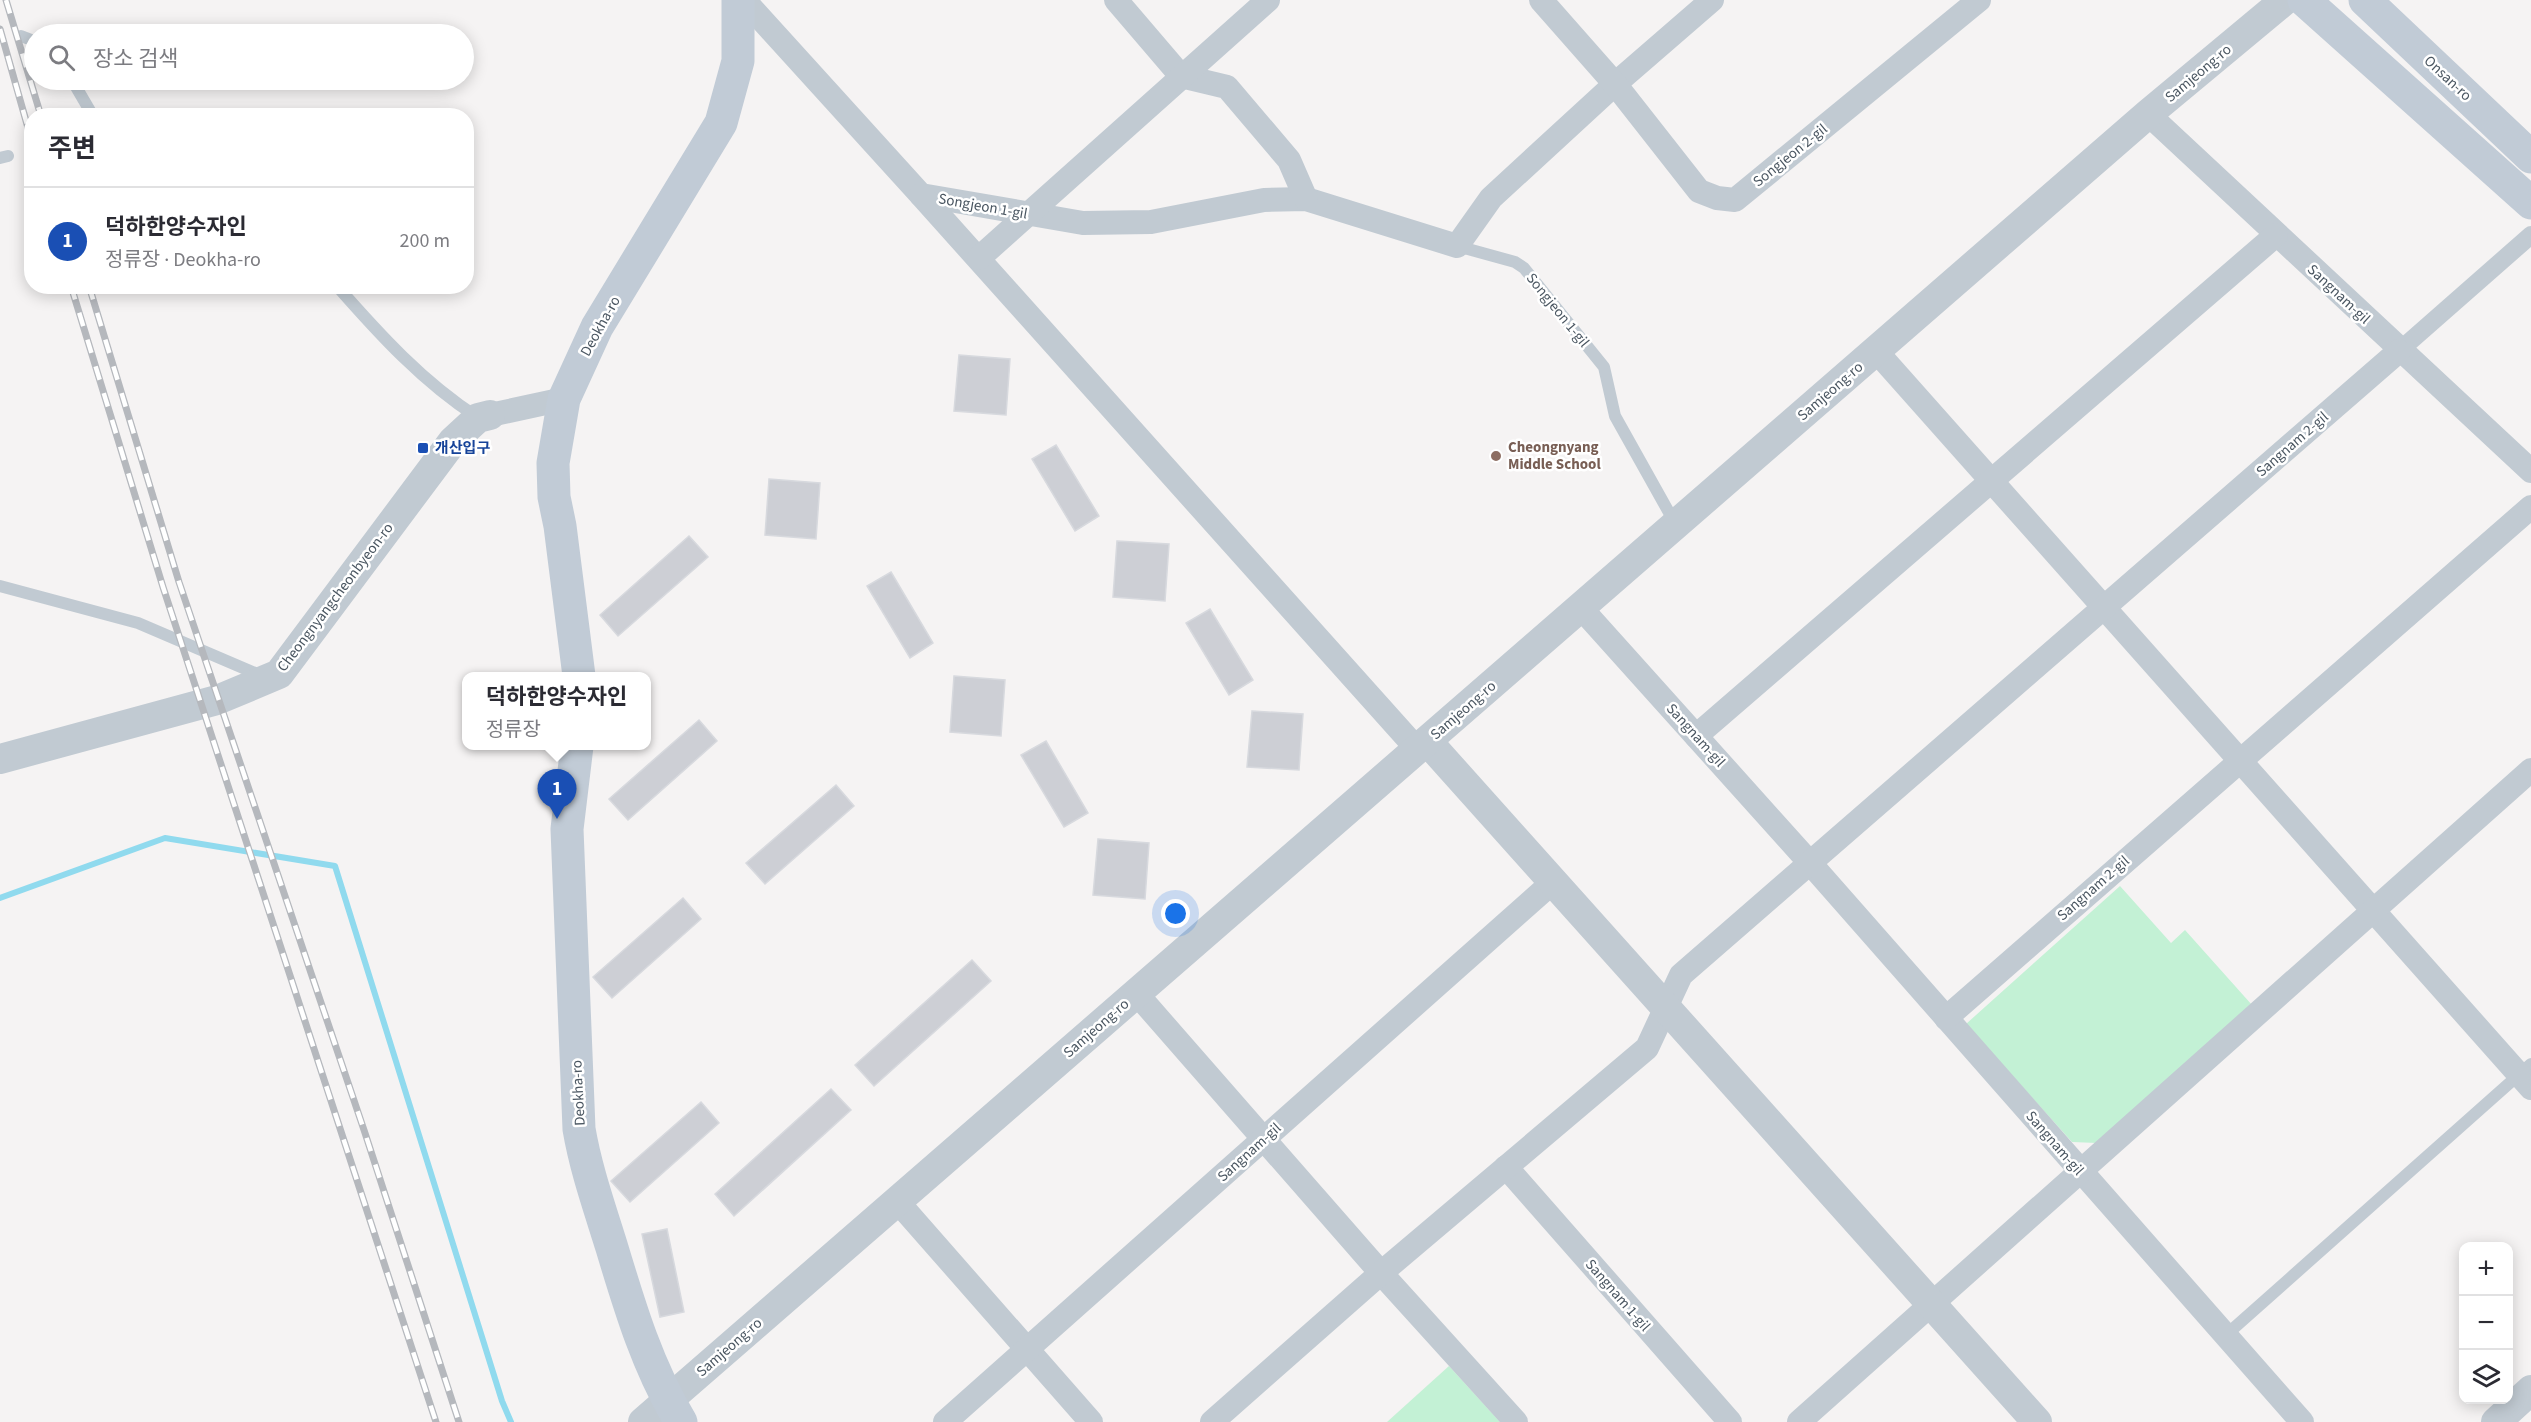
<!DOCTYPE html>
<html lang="ko">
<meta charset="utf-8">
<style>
body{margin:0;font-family:"Source Sans 3","Noto Sans KR",sans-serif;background:#f2f2f3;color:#2b2b33}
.controls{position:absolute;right:18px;bottom:18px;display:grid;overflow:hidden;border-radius:12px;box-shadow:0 3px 15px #0003}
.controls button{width:54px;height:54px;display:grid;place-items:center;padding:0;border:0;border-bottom:2px solid #e1e1e2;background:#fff;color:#2b2b33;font:30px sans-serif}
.you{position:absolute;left:1176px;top:914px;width:21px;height:21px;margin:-15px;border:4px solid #fff;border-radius:50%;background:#1a73e8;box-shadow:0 0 0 9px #1a73e833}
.badge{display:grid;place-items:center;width:39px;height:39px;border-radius:50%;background:#2563eb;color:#fff;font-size:20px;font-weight:700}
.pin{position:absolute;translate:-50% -50px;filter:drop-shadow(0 2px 3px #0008)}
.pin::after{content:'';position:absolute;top:32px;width:21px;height:18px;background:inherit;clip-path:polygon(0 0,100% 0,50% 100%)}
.popup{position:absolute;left:462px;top:672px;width:189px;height:78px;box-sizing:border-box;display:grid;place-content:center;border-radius:12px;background:#fff;filter:drop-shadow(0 2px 4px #0005);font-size:20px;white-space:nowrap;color:#7c7c81}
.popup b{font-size:22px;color:#2b2b33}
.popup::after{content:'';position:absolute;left:50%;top:100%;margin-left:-12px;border:12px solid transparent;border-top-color:#fff}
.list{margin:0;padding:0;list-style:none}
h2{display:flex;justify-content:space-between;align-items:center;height:78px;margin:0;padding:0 24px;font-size:26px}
h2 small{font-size:20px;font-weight:400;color:#7c7c81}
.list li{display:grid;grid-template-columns:39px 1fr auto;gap:18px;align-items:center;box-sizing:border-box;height:108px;padding:0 24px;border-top:2px solid #e1e1e2}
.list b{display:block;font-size:22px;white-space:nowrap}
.list p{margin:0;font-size:20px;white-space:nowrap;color:#7c7c81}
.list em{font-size:20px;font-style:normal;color:#7c7c81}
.icon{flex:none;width:33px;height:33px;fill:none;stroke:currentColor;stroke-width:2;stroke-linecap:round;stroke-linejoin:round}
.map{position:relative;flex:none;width:2531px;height:1422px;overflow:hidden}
.search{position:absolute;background:#fff;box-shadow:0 3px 15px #0003;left:24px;top:24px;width:450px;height:66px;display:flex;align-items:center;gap:15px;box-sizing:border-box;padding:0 21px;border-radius:33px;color:#7c7c81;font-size:22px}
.panel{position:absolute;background:#fff;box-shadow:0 3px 15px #0003;left:24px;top:108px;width:450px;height:186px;border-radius:24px}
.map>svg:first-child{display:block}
.green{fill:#c3f1d5}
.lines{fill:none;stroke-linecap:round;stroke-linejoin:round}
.stream{stroke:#90daee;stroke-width:6}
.building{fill:#cdcfd5;stroke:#d7d9de;stroke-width:1.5}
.service{stroke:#c1cad2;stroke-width:12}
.pedestrian{stroke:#c1cad2;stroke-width:18}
.minor{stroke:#c1cad2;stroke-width:24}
.tertiary{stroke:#c1cad2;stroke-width:30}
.secondary{stroke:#c1cbd6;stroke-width:33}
.rail-casing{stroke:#b5b8bd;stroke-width:7}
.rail{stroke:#fff;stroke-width:4.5;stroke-dasharray:14;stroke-linecap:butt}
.transit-dot{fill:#1a4fb4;stroke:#fff;stroke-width:2}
.education-dot{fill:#8d6e63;stroke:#fff;stroke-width:2}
.labels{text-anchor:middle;stroke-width:5;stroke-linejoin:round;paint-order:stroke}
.street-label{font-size:15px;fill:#4a5661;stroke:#fff}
.education-label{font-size:15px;font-weight:bold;fill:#785e54;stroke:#fff;text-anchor:start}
.transit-label{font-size:15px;font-weight:bold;fill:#164399;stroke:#fff;text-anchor:start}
</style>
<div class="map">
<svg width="2531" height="1422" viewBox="0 0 2531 1422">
<rect width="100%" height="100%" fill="#f5f3f3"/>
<!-- green -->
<g class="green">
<polygon points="2120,886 2171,943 2185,930 2252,1005 2097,1143 2072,1142 1966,1024"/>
<polygon points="1449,1366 1500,1422 1387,1422"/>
</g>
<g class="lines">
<!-- stream -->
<polyline class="stream" points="0,898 165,838 335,866 502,1401 511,1422"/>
</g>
<!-- building -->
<g class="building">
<polygon points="959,355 1010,359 1006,415 954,411"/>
<polygon points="1056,445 1099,516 1075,531 1032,459"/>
<polygon points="769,479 820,483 816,539 765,535"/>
<polygon points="689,536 708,557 618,636 600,615"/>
<polygon points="1117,541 1169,544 1165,601 1113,597"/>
<polygon points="891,572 933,643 910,658 867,586"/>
<polygon points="1210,609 1253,680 1229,695 1186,623"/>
<polygon points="954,676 1005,680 1001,736 950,732"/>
<polygon points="1252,711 1303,714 1299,770 1247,767"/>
<polygon points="699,720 717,741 628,820 609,799"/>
<polygon points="1046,741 1088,813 1064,827 1021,755"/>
<polygon points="836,785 854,806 765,884 746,863"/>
<polygon points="1098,839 1149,843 1145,899 1093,895"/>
<polygon points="683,898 701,919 612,998 593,977"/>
<polygon points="972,960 991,981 874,1086 855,1065"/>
<polygon points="831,1089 851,1110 734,1216 715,1194"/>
<polygon points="701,1102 719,1123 630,1202 611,1181"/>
<polygon points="667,1229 684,1312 660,1317 642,1234"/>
</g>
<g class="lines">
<!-- service -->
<g class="service">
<polyline points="21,36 34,41"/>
<polyline points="72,80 93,116"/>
<polyline points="0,158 8,156"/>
<polyline points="1457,246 1515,262 1524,268 1604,367 1615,416 1676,525"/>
<path d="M337 286C380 335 423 382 477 417"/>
<polyline points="0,586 138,623 262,676"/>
<polyline points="2226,1335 2531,1064"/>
</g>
<!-- pedestrian -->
<polyline class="pedestrian" points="2399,351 2531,235"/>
<!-- minor -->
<g class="minor">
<polyline points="744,0 921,195 1083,223 1151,222 1264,200 1306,199 1457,246 1491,198 1615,84 1712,0"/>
<polyline points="1116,0 1181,76 1227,87 1289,160 1306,199"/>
<polyline points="1541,0 1615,84 1699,191 1717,198 1735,200 1979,0"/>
<polyline points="2148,114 2531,471"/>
<polyline points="921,195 1418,750"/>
<polyline points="979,258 1268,0"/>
<polyline points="1876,351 2531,1088"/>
<polyline points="490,415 564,399"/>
<polyline points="1581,608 1810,863 2302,1422"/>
<polyline points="1696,736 2276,235"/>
<polyline points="1136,993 1381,1273 1516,1422"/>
<polyline points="1946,1018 2531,507"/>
<polyline points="1506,1167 1730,1422"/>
<polyline points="897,1201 1091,1422"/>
<polyline points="945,1422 1553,882"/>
<polyline points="1212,1422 1381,1273 1647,1048 1681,975 2399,351"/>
<polyline points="1799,1422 2531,770"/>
</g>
<!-- tertiary -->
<g class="tertiary">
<polyline points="1428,742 2037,1422"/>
<polyline points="0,759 217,700 279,674 453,441 478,418 490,415"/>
<polyline points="643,1422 2148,114 2285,0"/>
<polyline points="2496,1422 2531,1390"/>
</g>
<!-- secondary -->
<g class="secondary">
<polyline points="2304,0 2531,203"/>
<polyline points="2365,0 2531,157"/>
<polyline points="579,676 560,526 554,497 553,463 564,399 597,327 721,123 738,61 738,0"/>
<path d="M577 746 567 829 579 1129C586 1170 600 1209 612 1248 630 1308 648 1368 681 1422"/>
</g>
<!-- rail casing -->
<g class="rail-casing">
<g id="rail">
<polyline points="6,0 41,116"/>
<polyline points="0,29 32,142"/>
<polyline points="71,286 163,587 436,1422"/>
<polyline points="89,286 179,582 365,1133 459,1422"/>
</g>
</g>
<!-- rail -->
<use href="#rail" class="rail"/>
</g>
<!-- markers -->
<rect class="transit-dot" x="417" y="442" width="12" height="12" rx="3"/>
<circle class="education-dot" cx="1496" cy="456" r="6"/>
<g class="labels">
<!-- street labels -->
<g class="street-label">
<text transform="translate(2198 73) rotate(-40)" y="5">Samjeong-ro</text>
<text transform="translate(2448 78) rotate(43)" y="5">Onsan-ro</text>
<text transform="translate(1790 155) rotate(-39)" y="5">Songjeon 2-gil</text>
<text transform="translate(983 206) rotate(10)" y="5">Songjeon 1-gil</text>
<text transform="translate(2339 294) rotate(43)" y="5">Sangnam-gil</text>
<text transform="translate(1558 310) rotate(51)" y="5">Songjeon 1-gil</text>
<text transform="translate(600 326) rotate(-61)" y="5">Deokha-ro</text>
<text transform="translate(1830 391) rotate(-41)" y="5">Samjeong-ro</text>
<text transform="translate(2292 444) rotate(-41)" y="5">Sangnam 2-gil</text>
<text transform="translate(335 597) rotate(-53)" y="5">Cheongnyangcheonbyeon-ro</text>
<text transform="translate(1463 710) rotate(-41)" y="5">Samjeong-ro</text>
<text transform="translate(1696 735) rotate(48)" y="5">Sangnam-gil</text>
<text transform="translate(2093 888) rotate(-41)" y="5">Sangnam 2-gil</text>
<text transform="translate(1096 1028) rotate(-41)" y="5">Samjeong-ro</text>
<text transform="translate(578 1093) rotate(-93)" y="5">Deokha-ro</text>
<text transform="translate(2055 1143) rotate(49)" y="5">Sangnam-gil</text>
<text transform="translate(1249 1152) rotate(-42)" y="5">Sangnam-gil</text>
<text transform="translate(1618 1295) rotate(49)" y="5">Sangnam 1-gil</text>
<text transform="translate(729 1347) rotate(-41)" y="5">Samjeong-ro</text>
</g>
<!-- education labels -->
<g class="education-label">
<text x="1508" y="452">Cheongnyang<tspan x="1508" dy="17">Middle School</tspan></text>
</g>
<!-- transit labels -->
<g class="transit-label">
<text x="435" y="453">개산입구</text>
</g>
</g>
</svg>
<div class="controls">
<button>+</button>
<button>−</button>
<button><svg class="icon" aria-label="layers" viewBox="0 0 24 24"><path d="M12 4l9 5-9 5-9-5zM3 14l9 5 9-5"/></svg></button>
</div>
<div class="you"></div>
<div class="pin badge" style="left:557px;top:819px;background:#1a4fb4">1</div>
<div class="popup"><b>덕하한양수자인</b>정류장</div>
<div class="search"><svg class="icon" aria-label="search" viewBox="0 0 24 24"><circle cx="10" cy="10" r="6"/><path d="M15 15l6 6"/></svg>장소 검색</div>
<section class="panel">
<h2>주변<small></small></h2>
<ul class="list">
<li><span class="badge" style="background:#1a4fb4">1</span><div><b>덕하한양수자인</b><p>정류장 · Deokha-ro</p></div><em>200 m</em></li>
</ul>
</section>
</div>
